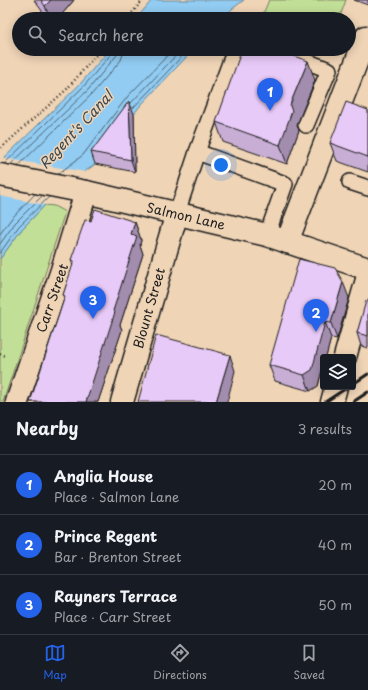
<!DOCTYPE html>
<meta charset="utf-8">
<style>
body{margin:0;font-family:"Playpen Sans",sans-serif;background:#20242c;color:#f1f3f6}
.controls{position:absolute;right:12px;bottom:12px;display:grid;overflow:hidden;border-radius:4px;box-shadow:0 2px 10px #0003}
.controls button{width:36px;height:36px;display:grid;place-items:center;padding:0;border:0;border-bottom:1px solid #363941;background:#171b24;color:#f1f3f6;font:20px sans-serif}
.you{position:absolute;left:221px;top:165px;width:14px;height:14px;margin:-10px;border:3px solid #fff;border-radius:50%;background:#1a73e8;box-shadow:0 0 0 6px #1a73e833}
.badge{display:grid;place-items:center;width:26px;height:26px;border-radius:50%;background:#2563eb;color:#fff;font-size:13px;font-weight:700}
.pin{position:absolute;translate:-50% -33px;filter:drop-shadow(0 1px 2px #0008)}
.pin::after{content:'';position:absolute;top:21px;width:14px;height:12px;background:inherit;clip-path:polygon(0 0,100% 0,50% 100%)}
.list{margin:0;padding:0;list-style:none}
h2{display:flex;justify-content:space-between;align-items:center;height:52px;margin:0;padding:0 16px;font-size:17px}
h2 small{font-size:13px;font-weight:400;color:#9ea1a6}
.list li{display:grid;grid-template-columns:26px 1fr auto;gap:12px;align-items:center;box-sizing:border-box;height:60px;padding:0 16px;border-top:1px solid #363941}
.list b{display:block;font-size:15px;white-space:nowrap}
.list p{margin:0;font-size:13px;white-space:nowrap;color:#9ea1a6}
.list em{font-size:13px;font-style:normal;color:#9ea1a6}
.icon{flex:none;width:22px;height:22px;fill:none;stroke:currentColor;stroke-width:2;stroke-linecap:round;stroke-linejoin:round}
.map{position:relative;flex:none;width:368px;height:402px;overflow:hidden}
.search{position:absolute;background:#171b24;box-shadow:0 2px 10px #0003;left:12px;right:12px;top:12px;height:44px;display:flex;align-items:center;gap:10px;box-sizing:border-box;padding:0 14px;border-radius:22px;color:#9ea1a6;font-size:15px}
.sheet{height:232px;background:#171b24}
nav{display:flex;justify-content:space-around;align-items:center;box-sizing:border-box;height:56px;border-top:1px solid #363941;background:#171b24;font-size:11px;color:#9ea1a6}
nav a{display:grid;justify-items:center;gap:2px}
nav .on{color:#2563eb}
.map>svg:first-child{display:block}
.green{fill:#c2df97;stroke:#6f7e5a}
.water{fill:#92ccf2;stroke:#63869c}
.pier{fill:#efd4b6}
.lines{fill:none;stroke-linecap:round;stroke-linejoin:round}
.shore{stroke:#4b6272;stroke-width:1}
.lane-casing{stroke:#1c1c1c;stroke-width:18}
.street-casing{stroke:#1c1c1c;stroke-width:25}
.secondary-casing{stroke:#1c1c1c;stroke-width:25}
.path{stroke:#1c1c1c;stroke-width:2.5;stroke-dasharray:1 3;stroke-linecap:butt}
.lane{stroke:#efd4b6;stroke-width:15}
.street{stroke:#efd4b6;stroke-width:22}
.secondary{stroke:#efd4b6;stroke-width:22}
.rail{stroke:#1c1c1c;stroke-width:3}
.wall{fill:#c8aed5;stroke:#1c1c1c}
.shaded-wall{fill:#a28dae;stroke:#1c1c1c}
.building{fill:#e8caf8;stroke:#1c1c1c}
.labels{text-anchor:middle;stroke-width:3;stroke-linejoin:round;paint-order:stroke}
.street-label{font-size:13px;fill:#1c1c1c;stroke:#efd4b6}
.water-label{font-size:14px;font-style:italic;fill:#3a4852;stroke:#efd4b6}
</style>
<div class="map">
<svg width="368" height="402" viewBox="0 0 368 402">
<rect width="100%" height="100%" fill="#efd4b6"/>
<filter id="ink" filterUnits="userSpaceOnUse"><feTurbulence type="fractalNoise" baseFrequency=".025" numOctaves="2"/><feDisplacementMap in="SourceGraphic" scale="8" xChannelSelector="R" yChannelSelector="G"/><feConvolveMatrix kernelMatrix="1 2 1 2 8 2 1 2 1" color-interpolation-filters="sRGB"/></filter>
<g filter="url(#ink)">
<!-- green -->
<g class="green">
<polygon points="269,0 346,0 339,19 261,19"/>
<polygon points="45,205 54,206 65,212 17,360 3,402 0,402 0,259 22,229"/>
</g>
<!-- water -->
<g class="water">
<polygon points="152,0 244,0 232,9 223,19 136,19"/>
<polygon points="110,49 194,49 140,106 100,159 93,166 84,172 45,205 22,229 0,259 0,162 81,83"/>
</g>
<!-- pier -->
<polygon class="pier" points="2,158 86,172 47,205 45,205 0,196 0,160"/>
<g class="lines">
<!-- shore -->
<g class="shore">
<polyline points="131,103 182,49"/>
<polyline points="133,108 189,49"/>
<polyline points="4,164 84,86 112,53 113,49"/>
<polyline points="10,165 88,90 116,56 118,53 118,49"/>
<polyline points="18,166 92,94 121,60 123,54 124,49"/>
<polyline points="58,174 83,155 128,96 174,49"/>
<polyline points="0,234 11,219 35,194"/>
<polyline points="0,244 15,223 42,196"/>
<polyline points="0,253 19,226 49,197"/>
</g>
<!-- lane casing -->
<g class="lane-casing">
<g id="lane">
<polyline points="274,49 329,70 306,125"/>
<polyline points="197,152 285,184 267,235"/>
<polyline points="350,182 368,188"/>
<polyline points="177,213 197,152 235,49"/>
</g>
</g>
<!-- street casing -->
<g class="street-casing">
<g id="street">
<polyline points="287,242 366,37"/>
<polyline points="345,357 368,276"/>
<polyline points="17,402 62,270 86,192"/>
<polyline points="122,402 177,213"/>
<polyline points="332,402 336,387"/>
</g>
</g>
<!-- secondary casing -->
<g class="secondary-casing">
<polyline id="secondary" points="0,175 86,192 221,224 267,235 368,269"/>
</g>
<!-- path -->
<g class="path">
<polyline points="127,19 143,0"/>
<polyline points="1,148 67,89 101,49"/>
<polyline points="0,354 6,356"/>
</g>
<!-- lane -->
<use href="#lane" class="lane"/>
<!-- street -->
<use href="#street" class="street"/>
<!-- secondary -->
<use href="#secondary" class="secondary"/>
<!-- rail -->
<g class="rail">
<polyline points="353,384 368,374"/>
<polyline points="325,402 348,387"/>
<polyline points="353,402 368,392"/>
</g>
</g>
<!-- wall -->
<g class="wall">
<polygon points="34,0 74,0 58,19 48,19"/>
<polygon points="354,0 368,0 368,5"/>
<polygon points="315,80 298,122 297,126 299,130 287,164 223,142 216,122"/>
<polygon points="368,110 368,172 337,161 330,143"/>
<polygon points="134,114 135,172 95,164 91,152"/>
<polygon points="91,221 135,222 141,240 140,245 143,254 120,325 122,330 98,402 30,402 64,299 63,295 73,266 71,260"/>
<polygon points="349,298 337,339 331,338 318,386 310,391 275,381 269,365"/>
<polygon points="368,299 368,348 361,346 357,333"/>
</g>
<!-- shaded-wall -->
<g class="shaded-wall">
<polygon points="51,0 74,0 58,19 50,19 45,6"/>
<polygon points="308,61 315,80 298,122 297,126 299,130 287,164 280,145 291,102"/>
<polygon points="129,101 134,114 135,172 131,160"/>
<polygon points="135,222 141,240 140,245 143,254 120,325 122,330 98,402 86,402 113,311 131,234"/>
<polygon points="343,282 349,298 337,339 331,323"/>
<polygon points="325,322 331,338 326,357 323,357 323,366 318,386 310,391 304,375"/>
<polygon points="230,355 235,371 227,402 216,402"/>
</g>
<!-- building -->
<g class="building">
<polygon points="41,0 51,0 45,6"/>
<polygon points="242,49 274,49 308,61 291,102 290,106 292,111 280,145 216,122"/>
<polygon points="129,101 131,160 91,152"/>
<polygon points="346,102 368,110 368,157 330,143"/>
<polygon points="95,209 135,222 131,234 137,236 113,311 115,312 86,402 30,402 65,296 63,295 74,261 71,260 85,220 91,221"/>
<polygon points="299,259 335,268 343,282 331,323 325,322 312,370 304,375 269,365"/>
<polygon points="368,299 368,336 357,333 366,301"/>
<polygon points="156,335 230,355 216,402 138,402"/>
</g>
</g>
<g class="labels">
<!-- street labels -->
<g class="street-label">
<text transform="translate(186 216) rotate(13)" y="5">Salmon Lane</text>
<text transform="translate(52 298) rotate(-71)" y="5">Carr Street</text>
<text transform="translate(149 308) rotate(-74)" y="5">Blount Street</text>
</g>
<!-- water labels -->
<g class="water-label">
<text transform="translate(76 130) rotate(-47)" y="5">Regent's Canal</text>
</g>
</g>
</svg>
<div class="controls">
<button><svg class="icon" aria-label="layers" viewBox="0 0 24 24"><path d="M12 4l9 5-9 5-9-5zM3 14l9 5 9-5"/></svg></button>
</div>
<div class="you"></div>
<div class="pin badge" style="left:270px;top:111px">1</div>
<div class="pin badge" style="left:316px;top:332px">2</div>
<div class="pin badge" style="left:93px;top:319px">3</div>
<div class="search"><svg class="icon" aria-label="search" viewBox="0 0 24 24"><circle cx="10" cy="10" r="6"/><path d="M15 15l6 6"/></svg>Search here</div>
</div>
<section class="sheet">
<h2>Nearby<small>3 results</small></h2>
<ul class="list">
<li><span class="badge">1</span><div><b>Anglia House</b><p>Place · Salmon Lane</p></div><em>20 m</em></li>
<li><span class="badge">2</span><div><b>Prince Regent</b><p>Bar · Brenton Street</p></div><em>40 m</em></li>
<li><span class="badge">3</span><div><b>Rayners Terrace</b><p>Place · Carr Street</p></div><em>50 m</em></li>
</ul>
</section>
<nav>
<a class="on"><svg class="icon" aria-label="map" viewBox="0 0 24 24"><path d="M3 6l6-2 6 2 6-2v14l-6 2-6-2-6 2zM9 4v14M15 6v14"/></svg>Map</a>
<a><svg class="icon" aria-label="directions" viewBox="0 0 24 24"><path d="M12 3l9 9-9 9-9-9zM9 14v-3h6M13 9l2 2-2 2"/></svg>Directions</a>
<a><svg class="icon" aria-label="saved" viewBox="0 0 24 24"><path d="M7 4h10v16l-5-4-5 4z"/></svg>Saved</a>
</nav>
